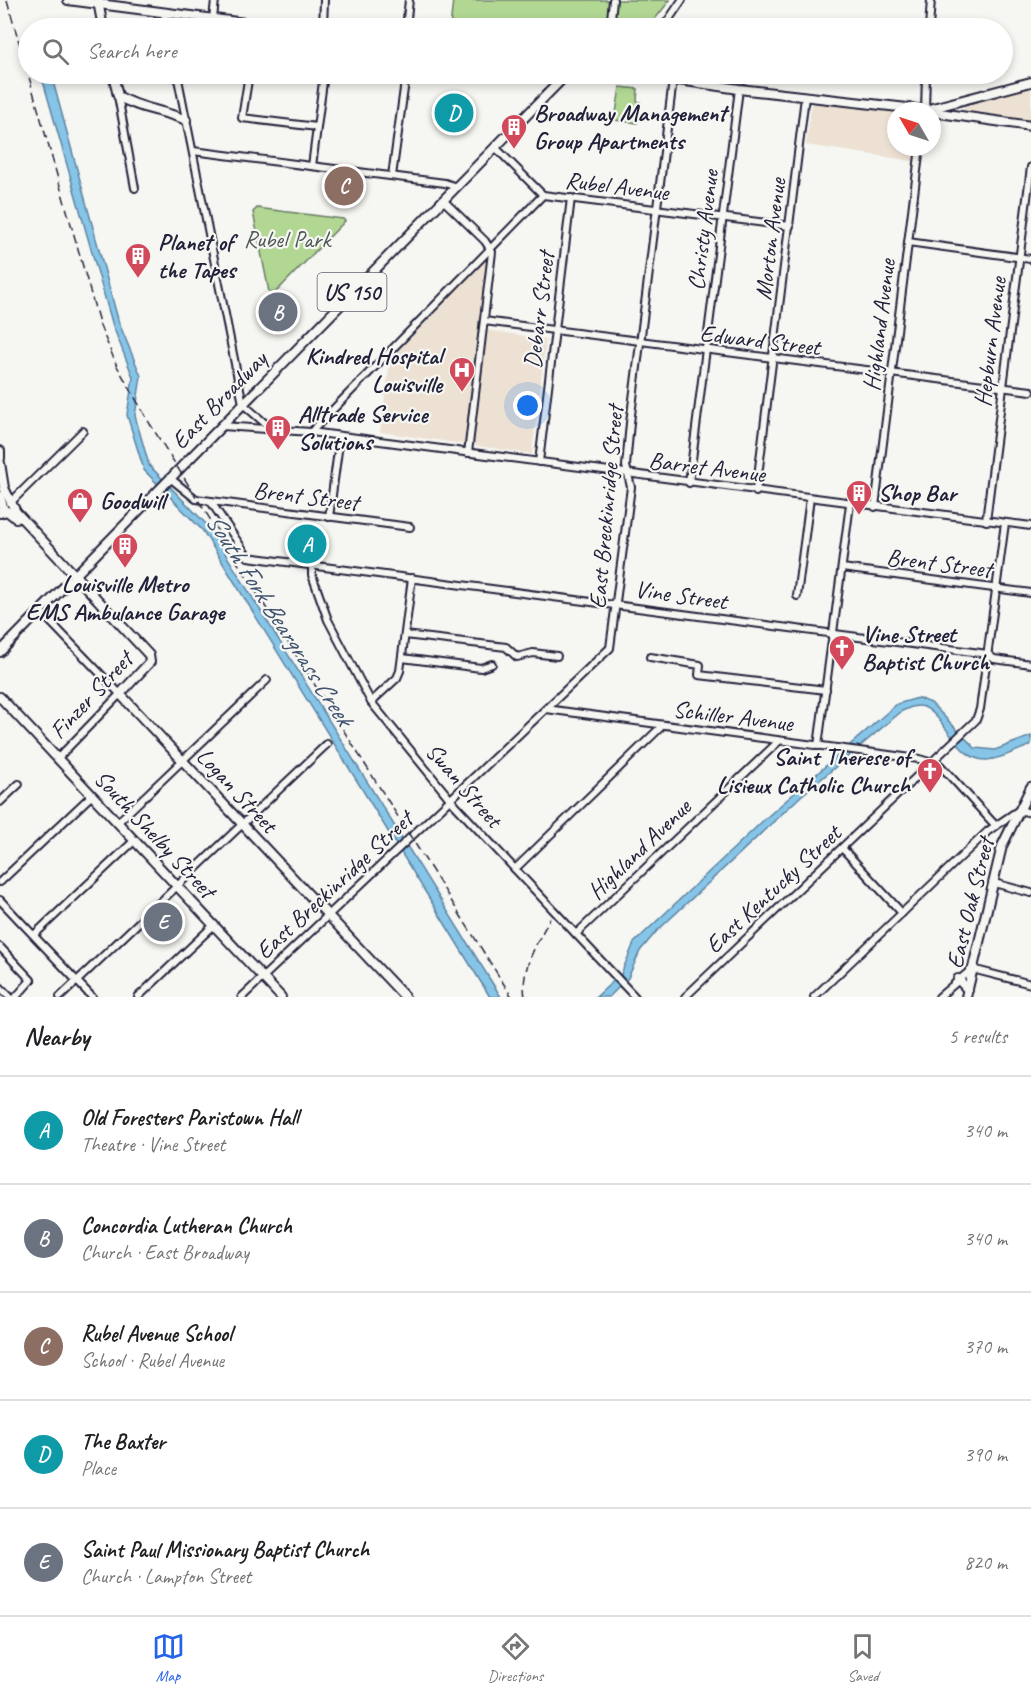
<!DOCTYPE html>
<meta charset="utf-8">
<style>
body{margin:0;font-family:Caveat,sans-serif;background:#f2f2f2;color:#202124}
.compass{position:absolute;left:887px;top:102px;width:54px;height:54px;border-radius:50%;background:#fff;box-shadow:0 3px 9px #0003;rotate:309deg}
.you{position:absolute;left:528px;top:406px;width:21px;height:21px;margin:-15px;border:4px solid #fff;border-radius:50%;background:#1a73e8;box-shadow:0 0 0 9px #1a73e833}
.badge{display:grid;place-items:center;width:39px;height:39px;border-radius:50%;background:#2563eb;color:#fff;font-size:20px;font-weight:700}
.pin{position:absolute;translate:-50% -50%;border:3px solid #fff;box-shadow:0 2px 6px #0006}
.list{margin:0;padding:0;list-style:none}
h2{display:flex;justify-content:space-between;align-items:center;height:78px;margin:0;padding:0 24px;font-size:26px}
h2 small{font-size:20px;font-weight:400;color:#757577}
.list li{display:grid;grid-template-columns:39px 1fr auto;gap:18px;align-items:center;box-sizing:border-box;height:108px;padding:0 24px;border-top:2px solid #e0e0e0}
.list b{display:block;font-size:22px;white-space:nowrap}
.list p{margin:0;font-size:20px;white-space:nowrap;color:#757577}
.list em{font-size:20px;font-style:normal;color:#757577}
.icon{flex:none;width:33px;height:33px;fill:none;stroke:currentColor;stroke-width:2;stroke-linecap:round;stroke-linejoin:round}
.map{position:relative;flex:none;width:1031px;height:997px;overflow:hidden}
.search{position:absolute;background:#fff;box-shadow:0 3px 9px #0003;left:18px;right:18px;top:18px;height:66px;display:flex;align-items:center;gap:15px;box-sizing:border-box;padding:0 21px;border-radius:33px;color:#757577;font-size:22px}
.sheet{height:618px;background:#fff}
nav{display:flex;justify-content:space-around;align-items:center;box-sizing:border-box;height:84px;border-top:2px solid #e0e0e0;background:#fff;font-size:16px;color:#757577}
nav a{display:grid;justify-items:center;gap:3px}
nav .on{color:#2563eb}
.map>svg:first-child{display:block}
.built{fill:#ede1d3}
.green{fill:#b1d793;stroke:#6a7c67;stroke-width:1.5}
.water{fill:#86c5e7;stroke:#5e84a2;stroke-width:1.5}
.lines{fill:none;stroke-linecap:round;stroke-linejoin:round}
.minor-casing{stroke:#22223b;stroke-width:10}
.major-casing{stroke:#22223b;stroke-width:12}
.minor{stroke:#f6f6f2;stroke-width:6}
.major{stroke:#f6f6f2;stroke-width:8}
.rail{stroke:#22223b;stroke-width:1.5;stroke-dasharray:9 4.5;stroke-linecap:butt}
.labels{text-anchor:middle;stroke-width:4.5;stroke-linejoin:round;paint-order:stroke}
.shield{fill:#f6f6f2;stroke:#626272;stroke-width:1.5}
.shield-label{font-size:22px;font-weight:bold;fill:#22223b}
.poi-label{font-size:24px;font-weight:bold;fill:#22223b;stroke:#f6f6f2;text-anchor:start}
.street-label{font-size:24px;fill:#22223b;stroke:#f6f6f2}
.park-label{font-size:24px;fill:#4d5855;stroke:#f6f6f2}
.water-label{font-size:26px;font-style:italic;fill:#40536f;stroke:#f6f6f2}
</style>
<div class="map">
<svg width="1031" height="997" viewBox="0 0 1031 997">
<rect width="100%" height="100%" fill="#f6f6f2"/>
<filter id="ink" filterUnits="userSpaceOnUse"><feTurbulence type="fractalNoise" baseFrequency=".0167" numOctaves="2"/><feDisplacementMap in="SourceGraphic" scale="12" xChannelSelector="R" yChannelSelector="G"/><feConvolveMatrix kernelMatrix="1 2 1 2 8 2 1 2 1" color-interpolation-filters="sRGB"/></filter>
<g filter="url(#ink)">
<!-- built -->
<g class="built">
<polygon points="1031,86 1031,121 963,110 964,106"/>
<polygon points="812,101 896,112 896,147 915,147 913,161 806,145"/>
<polygon points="483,260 487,260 480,329 546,339 532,454 380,432 391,355"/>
</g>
<!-- green -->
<g class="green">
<polygon points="453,0 670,0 648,28 450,28"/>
<polygon points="620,87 638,89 637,101 640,102 637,123 615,120"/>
<polygon points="257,208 343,219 345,221 274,294 269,292 253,212"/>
</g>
<!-- water -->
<g class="water">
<polygon points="41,74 51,74 119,323 141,376 135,416 149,465 208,526 501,997 490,997 203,531 144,470 127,415 133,377 113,326"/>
<path d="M918 698 931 703 975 748 995 750 1031 736V745C1018 750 1001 759 987 760 957 761 946 717 924 707 917 704 909 708 902 711L801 796 656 932 640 951 628 978 609 997H596L621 974 634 943 641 936 767 817 897 704Z"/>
</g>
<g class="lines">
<!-- minor casing -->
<g class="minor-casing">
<g id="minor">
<polyline points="164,13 167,28"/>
<polyline points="213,19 215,0"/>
<polyline points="323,28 324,0"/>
<polyline points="406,28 409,0"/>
<polyline points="610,28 613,0"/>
<polyline points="663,28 682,0"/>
<polyline points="929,28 931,0"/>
<polyline points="177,74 243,404 268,426"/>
<polyline points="249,74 242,118 317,127"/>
<polyline points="118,96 135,188"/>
<polyline points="925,111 926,74"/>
<polyline points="495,147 543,195 790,226"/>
<polyline points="193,151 445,183 456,187"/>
<polyline points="312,166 324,74"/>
<polyline points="392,176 406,74"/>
<polyline points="443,200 485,241 492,252 468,453"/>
<polyline points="908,242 1031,259"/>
<polyline points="484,321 1031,391"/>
<polyline points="222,426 311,432 1031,526"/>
<polyline points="311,432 543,195"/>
<polyline points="539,462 571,198"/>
<polyline points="170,478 196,499 410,527"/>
<polyline points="689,483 739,89"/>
<polyline points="756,492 805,97"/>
<polyline points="211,502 248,557 988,654 994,659 1031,664"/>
<polyline points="10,503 83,431"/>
<polyline points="875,507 920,147"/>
<polyline points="329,517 340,436"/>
<polyline points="986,521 1031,167"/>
<polyline points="312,566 312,575 328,620 371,702 455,805 635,997"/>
<polyline points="842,568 1031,593"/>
<polyline points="797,596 810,498"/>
<polyline points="40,611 120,694 58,758"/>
<polyline points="405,635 506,647 517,657 533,653 557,656"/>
<polyline points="650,657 700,665 699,675 826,690"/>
<polyline points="402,658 481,668 492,664"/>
<polyline points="371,702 397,678 400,671 412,578"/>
<polyline points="546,709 919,759 940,765 996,826"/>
<polyline points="818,746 850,504"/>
<polyline points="0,802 19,784"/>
<polyline points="118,822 267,680"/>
<polyline points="842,848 902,913"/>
<polyline points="515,869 663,725"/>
<polyline points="0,882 92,795"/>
<polyline points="994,883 1031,893"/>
<polyline points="0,900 92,997"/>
<polyline points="576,934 779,741"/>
<polyline points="34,935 135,840"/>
<polyline points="0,947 31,980 16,997"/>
<polyline points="0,987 10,997"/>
<polyline points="60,997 327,744"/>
<polyline points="138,997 214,925"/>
<polyline points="242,997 610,648 631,487 626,466 630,423 673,80"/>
<polyline points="685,997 976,720 980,709 1005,523"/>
<polyline points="814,997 988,831 1019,810 1031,813"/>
<polyline points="939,997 972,969 1031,984"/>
</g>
</g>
<!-- major casing -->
<g class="major-casing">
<g id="major">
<polyline points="68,0 284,28"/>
<polyline points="98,1 103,28"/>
<path d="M113 74 118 96C139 109 163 110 186 120"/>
<polyline points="639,74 739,89 925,110 1031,82"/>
<polyline points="932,112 1031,126"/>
<polyline points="0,451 0,458"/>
<polyline points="0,463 4,488 16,512 149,655 150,662 120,694 405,997"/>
<polyline points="0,496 3,507 0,512"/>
<polyline points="0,513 7,511 16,518"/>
<polyline points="0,652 567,74"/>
<polyline points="0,697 281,997"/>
<polyline points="958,979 968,990"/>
<polyline points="966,997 1002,846 1031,787"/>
</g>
</g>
<!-- minor -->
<use href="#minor" class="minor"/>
<!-- major -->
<use href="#major" class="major"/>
<!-- rail -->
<g class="rail">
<polyline points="7,0 100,326 117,366 150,424 512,997"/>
<path d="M525 997C520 968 538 942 550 918"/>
</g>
</g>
</g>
<!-- icons -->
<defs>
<g id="building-pin" transform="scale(1.35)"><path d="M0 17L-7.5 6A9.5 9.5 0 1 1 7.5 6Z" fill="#d1495b" stroke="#f6f6f2"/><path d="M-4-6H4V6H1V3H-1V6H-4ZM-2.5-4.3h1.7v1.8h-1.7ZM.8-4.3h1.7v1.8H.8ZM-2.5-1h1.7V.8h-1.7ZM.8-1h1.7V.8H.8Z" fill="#fff"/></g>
<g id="hospital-pin" transform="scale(1.35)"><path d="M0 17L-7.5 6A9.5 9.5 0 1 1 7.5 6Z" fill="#d1495b" stroke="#f6f6f2"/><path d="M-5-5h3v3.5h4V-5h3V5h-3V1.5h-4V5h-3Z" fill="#fff"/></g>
<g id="shop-pin" transform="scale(1.35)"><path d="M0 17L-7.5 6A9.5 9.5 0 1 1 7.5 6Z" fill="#d1495b" stroke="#f6f6f2"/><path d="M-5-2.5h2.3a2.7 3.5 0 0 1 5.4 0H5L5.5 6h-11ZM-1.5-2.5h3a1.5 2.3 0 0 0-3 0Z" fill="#fff"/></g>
<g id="church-pin" transform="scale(1.35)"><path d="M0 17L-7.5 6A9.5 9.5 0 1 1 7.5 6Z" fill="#d1495b" stroke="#f6f6f2"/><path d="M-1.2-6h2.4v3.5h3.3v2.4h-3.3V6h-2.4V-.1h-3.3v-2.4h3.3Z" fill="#fff"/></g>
</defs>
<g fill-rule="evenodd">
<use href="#building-pin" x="514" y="127"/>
<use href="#building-pin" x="138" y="256"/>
<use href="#hospital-pin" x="462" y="370"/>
<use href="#building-pin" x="278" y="428"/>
<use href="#building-pin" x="859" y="493"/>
<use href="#shop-pin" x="80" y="501"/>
<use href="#building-pin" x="125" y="546"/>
<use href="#church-pin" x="842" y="648"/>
<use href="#church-pin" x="930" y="771"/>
</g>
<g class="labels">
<!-- shield labels -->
<rect class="shield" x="317.5" y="273" width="69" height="38" rx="4.5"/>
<g class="shield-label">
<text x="352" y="300">US 150</text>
</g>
<!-- poi labels -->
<g class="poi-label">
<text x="534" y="121">Broadway Management<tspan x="534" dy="28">Group Apartments</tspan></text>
<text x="158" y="250">Planet of<tspan x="158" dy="28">the Tapes</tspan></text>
<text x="442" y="364" text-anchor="end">Kindred Hospital<tspan x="442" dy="28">Louisville</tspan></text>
<text x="298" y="422">Alltrade Service<tspan x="298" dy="28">Solutions</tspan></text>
<text x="878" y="501">Shop Bar</text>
<text x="100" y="509">Goodwill</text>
<text x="125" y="592" text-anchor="middle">Louisville Metro<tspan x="125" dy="28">EMS Ambulance Garage</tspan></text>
<text x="862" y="642">Vine Street<tspan x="862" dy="28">Baptist Church</tspan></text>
<text x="910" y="765" text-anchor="end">Saint Therese of<tspan x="910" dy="28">Lisieux Catholic Church</tspan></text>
</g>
<!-- street labels -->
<g class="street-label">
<text transform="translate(617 186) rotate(7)" y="8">Rubel Avenue</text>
<text transform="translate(703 230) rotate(-83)" y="8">Christy Avenue</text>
<text transform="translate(770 239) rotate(-83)" y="8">Morton Avenue</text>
<text transform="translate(539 310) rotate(-83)" y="8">Debarr Street</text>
<text transform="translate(879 325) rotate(-83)" y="8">Highland Avenue</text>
<text transform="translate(760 340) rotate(7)" y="8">Edward Street</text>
<text transform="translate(990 342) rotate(-83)" y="8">Hepburn Avenue</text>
<text transform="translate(219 400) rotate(-46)" y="8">East Broadway</text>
<text transform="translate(707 467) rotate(7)" y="8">Barret Avenue</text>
<text transform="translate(306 496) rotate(7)" y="8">Brent Street</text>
<text transform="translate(606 507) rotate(-85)" y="8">East Breckinridge Street</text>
<text transform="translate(939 563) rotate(7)" y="8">Brent Street</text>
<text transform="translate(681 595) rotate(8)" y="8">Vine Street</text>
<text transform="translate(91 695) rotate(-47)" y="8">Finzer Street</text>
<text transform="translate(733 716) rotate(7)" y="8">Schiller Avenue</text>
<text transform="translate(464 785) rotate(49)" y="8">Swan Street</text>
<text transform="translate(237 790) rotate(47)" y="8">Logan Street</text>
<text transform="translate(155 834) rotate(47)" y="8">South Shelby Street</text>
<text transform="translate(639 849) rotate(-44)" y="8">Highland Avenue</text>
<text transform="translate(334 885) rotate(-43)" y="8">East Breckinridge Street</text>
<text transform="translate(773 889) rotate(-43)" y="8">East Kentucky Street</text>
<text transform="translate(970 903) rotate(-76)" y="8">East Oak Street</text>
</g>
<!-- park labels -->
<g class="park-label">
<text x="287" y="247">Rubel Park</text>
</g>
<!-- water labels -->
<g class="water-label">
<text transform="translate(280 619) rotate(57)" y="9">South Fork Beargrass Creek</text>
</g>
</g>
</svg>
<svg class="compass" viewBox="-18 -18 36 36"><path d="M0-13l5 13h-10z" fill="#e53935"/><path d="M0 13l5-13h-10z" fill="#757577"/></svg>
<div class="you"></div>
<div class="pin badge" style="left:307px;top:544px;background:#0f9aa8">A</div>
<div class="pin badge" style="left:278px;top:312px;background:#6b7280">B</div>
<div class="pin badge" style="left:344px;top:186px;background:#8d6e63">C</div>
<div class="pin badge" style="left:454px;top:113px;background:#0f9aa8">D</div>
<div class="pin badge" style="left:163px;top:922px;background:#6b7280">E</div>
<div class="search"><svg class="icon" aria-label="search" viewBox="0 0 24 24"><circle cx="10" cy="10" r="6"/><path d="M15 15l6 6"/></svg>Search here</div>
</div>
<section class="sheet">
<h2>Nearby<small>5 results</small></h2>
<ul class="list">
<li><span class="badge" style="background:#0f9aa8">A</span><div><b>Old Foresters Paristown Hall</b><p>Theatre · Vine Street</p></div><em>340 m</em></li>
<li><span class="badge" style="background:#6b7280">B</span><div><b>Concordia Lutheran Church</b><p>Church · East Broadway</p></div><em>340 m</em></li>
<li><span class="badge" style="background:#8d6e63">C</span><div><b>Rubel Avenue School</b><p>School · Rubel Avenue</p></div><em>370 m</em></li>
<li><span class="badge" style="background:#0f9aa8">D</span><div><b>The Baxter</b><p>Place</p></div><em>390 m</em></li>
<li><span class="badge" style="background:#6b7280">E</span><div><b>Saint Paul Missionary Baptist Church</b><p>Church · Lampton Street</p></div><em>820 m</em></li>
</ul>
</section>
<nav>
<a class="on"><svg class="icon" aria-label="map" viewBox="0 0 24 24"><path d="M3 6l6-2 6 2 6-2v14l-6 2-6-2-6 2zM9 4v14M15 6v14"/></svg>Map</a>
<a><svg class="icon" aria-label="directions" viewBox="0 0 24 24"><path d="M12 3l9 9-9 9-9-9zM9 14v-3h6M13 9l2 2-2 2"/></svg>Directions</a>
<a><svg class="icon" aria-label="saved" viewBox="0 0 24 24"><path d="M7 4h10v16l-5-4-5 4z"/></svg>Saved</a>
</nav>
